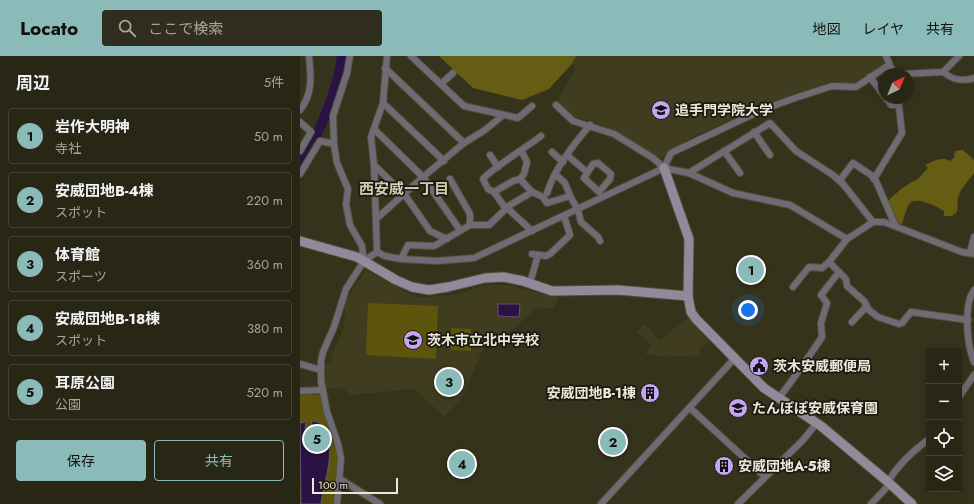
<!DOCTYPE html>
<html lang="ja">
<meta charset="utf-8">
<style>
body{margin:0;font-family:Jost,"Noto Sans JP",sans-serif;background:#302e1e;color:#f1f3f6}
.controls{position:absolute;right:12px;bottom:12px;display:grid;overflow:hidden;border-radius:4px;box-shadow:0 2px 10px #0003}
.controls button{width:36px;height:36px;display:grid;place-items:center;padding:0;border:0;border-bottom:1px solid #444334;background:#282615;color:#f1f3f6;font:20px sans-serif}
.compass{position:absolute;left:578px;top:12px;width:36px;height:36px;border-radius:50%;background:#282615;box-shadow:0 2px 10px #0003;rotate:43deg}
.scale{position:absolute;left:12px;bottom:10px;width:86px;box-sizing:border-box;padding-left:4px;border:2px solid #e9e8da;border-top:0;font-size:11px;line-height:14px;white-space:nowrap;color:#e9e8da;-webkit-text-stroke:3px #1c1a10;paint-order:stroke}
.you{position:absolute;left:448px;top:254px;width:14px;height:14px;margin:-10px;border:3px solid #fff;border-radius:50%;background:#1a73e8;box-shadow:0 0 0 6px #1a73e833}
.badge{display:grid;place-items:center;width:26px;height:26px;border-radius:50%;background:#8bbbb9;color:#111;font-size:13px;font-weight:700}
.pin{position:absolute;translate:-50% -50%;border:2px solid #fff;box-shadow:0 1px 4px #0006}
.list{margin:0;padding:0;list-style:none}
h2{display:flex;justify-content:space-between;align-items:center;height:52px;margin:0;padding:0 16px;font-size:17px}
h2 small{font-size:13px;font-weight:400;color:#a5a5a0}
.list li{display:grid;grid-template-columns:26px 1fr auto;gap:12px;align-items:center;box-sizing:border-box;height:56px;margin:0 8px 8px;padding:0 8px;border:1px solid #444334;border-radius:4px}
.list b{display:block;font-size:15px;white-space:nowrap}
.list p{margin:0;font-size:13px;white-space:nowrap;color:#a5a5a0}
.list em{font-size:13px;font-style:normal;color:#a5a5a0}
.actions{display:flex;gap:8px;padding:12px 16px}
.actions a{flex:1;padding:9px 0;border:1px solid #8bbbb9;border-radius:4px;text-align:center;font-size:14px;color:#8bbbb9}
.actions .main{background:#8bbbb9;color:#111}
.icon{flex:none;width:22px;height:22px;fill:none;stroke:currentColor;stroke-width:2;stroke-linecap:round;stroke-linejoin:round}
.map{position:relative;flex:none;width:674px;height:448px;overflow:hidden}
header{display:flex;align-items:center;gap:24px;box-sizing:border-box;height:56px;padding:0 20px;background:#8bbbb9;color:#111}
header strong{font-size:19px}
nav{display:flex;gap:22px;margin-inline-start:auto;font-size:14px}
.search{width:280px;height:36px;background:#302e1e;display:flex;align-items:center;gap:10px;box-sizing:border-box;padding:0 14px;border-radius:4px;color:#a5a5a0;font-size:15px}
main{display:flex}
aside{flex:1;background:#282615}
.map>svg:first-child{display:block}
.built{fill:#403c1f}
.green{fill:#5d550c}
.forest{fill:#655d13}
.water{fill:#2b1244;stroke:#645271}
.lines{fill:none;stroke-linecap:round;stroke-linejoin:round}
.river{stroke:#2b1244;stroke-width:10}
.street-casing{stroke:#53503a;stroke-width:8}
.secondary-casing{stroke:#53503a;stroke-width:11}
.street{stroke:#6f6b75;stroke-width:6}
.secondary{stroke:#908a9b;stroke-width:9}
.labels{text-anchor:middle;stroke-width:3.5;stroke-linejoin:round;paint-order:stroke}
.poi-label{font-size:14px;font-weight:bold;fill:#e9e8da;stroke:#1c1a10;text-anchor:start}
.neighbourhood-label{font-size:15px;font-weight:bold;fill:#cfccb1;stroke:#1c1a10}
</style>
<header>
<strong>Locato</strong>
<div class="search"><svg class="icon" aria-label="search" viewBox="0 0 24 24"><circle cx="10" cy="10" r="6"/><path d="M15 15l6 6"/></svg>ここで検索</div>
<nav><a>地図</a><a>レイヤ</a><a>共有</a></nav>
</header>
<main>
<aside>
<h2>周辺<small>5件</small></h2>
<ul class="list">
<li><span class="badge">1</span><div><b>岩作大明神</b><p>寺社</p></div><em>50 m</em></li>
<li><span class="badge">2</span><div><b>安威団地B-4棟</b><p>スポット</p></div><em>220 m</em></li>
<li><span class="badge">3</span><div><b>体育館</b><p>スポーツ</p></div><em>360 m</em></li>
<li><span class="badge">4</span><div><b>安威団地B-18棟</b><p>スポット</p></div><em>380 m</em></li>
<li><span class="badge">5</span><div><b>耳原公園</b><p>公園</p></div><em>520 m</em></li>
</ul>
<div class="actions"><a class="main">保存</a><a>共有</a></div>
</aside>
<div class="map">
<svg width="674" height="448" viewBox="0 0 674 448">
<rect width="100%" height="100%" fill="#36331c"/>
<!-- built -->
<g class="built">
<polygon points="259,0 583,0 587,9 552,29 534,25 493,38 396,79 359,103 316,75 276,61 258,47 259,41 276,13 272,7"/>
<polygon points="66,214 117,242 160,238 184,229 208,229 259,242 253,252 236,253 206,279 191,280 185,288 162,342 144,360 114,333 50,339 44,333 25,332 24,306 28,307 32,304 31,300 44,272 45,246"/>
<polygon points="389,261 411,289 407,288 399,293 402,298 398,301 374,300 368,301 345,298 352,290 336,276 345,268 359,284"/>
</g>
<!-- green -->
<g class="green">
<polygon points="68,247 138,250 136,303 66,299"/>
<polygon points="151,272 171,273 171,282 151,281"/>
<polygon points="151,285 171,286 171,295 151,294"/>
<path d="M0 338 20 339C24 359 35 378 38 399 40 415 36 432 34 448H0Z"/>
</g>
<!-- forest -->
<g class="forest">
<polygon points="139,0 276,0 271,9 249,33 222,44 173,32"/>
<path d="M663 94 674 104V117L661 134 658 142 657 156 652 160H644V155C638 151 617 140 610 147 606 152 604 162 602 168L597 167 588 145C596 137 605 129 614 125 620 123 623 116 628 112L625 109C633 105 642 100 650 105L654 102 655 95Z"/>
</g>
<!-- water -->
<g class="water">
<polygon points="198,248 220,248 219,261 198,260"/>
<path d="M11 365C22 366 24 370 27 380 34 405 24 423 21 448H1L0 367 6 366 5 373 13 372Z"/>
</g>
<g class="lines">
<!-- river -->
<path class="river" d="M0 110C19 76 37 39 42 0"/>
<!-- street casing -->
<g class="street-casing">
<g id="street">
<polyline points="111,0 164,50 218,62 232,50"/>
<polyline points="586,0 592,14 601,18"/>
<polyline points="85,12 164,87"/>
<path d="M643 16C653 24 662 26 674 22"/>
<polyline points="604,18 643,16 659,0"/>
<polyline points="570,21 584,40"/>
<polyline points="141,28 153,17"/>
<polyline points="586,42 591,49 594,49 598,43"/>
<polyline points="83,47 144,105"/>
<polyline points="256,49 273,65 314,78 353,102 364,112"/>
<path d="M0 54C13 38 11 20 9 0"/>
<polyline points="0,66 11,76 0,95"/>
<polyline points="74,73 123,121 160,174"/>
<polyline points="454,76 470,99"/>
<polyline points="34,88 37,107 48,133 46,148 50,169 62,190 64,205 46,233 34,271 23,296 21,305 21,325 27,356 38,388 41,402 37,448"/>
<polyline points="424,95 440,117"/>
<polyline points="222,96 227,106 224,118 220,123 232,136 243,141 247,147 270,140"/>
<polyline points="252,96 263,106"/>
<polyline points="190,99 198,111"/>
<polyline points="268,100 287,116"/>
<polygon points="298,107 311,118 310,123 299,136 284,122 293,108"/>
<polyline points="74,109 105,139 130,175 147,183"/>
<polyline points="364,112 371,97 462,54 495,42 532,30 556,31 589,9"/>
<polyline points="389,117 470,67 496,95 533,119 543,128 573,166"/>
<polyline points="0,118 20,85 34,88 33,60 47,17 50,0"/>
<polyline points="255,118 265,127 270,140 278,154 281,166 298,181 300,185"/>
<polyline points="150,123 170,158 170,169"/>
<path d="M220 123 213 125 194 136 188 133 183 123C187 116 231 88 241 80"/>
<polyline points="574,123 602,77 598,42"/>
<polyline points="540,124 553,107 571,119 576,125 595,169"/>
<polyline points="194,136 206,153"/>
<path d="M247 137C255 112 273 89 290 69"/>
<polyline points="207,152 232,175"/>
<polyline points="76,163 123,121 164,87 185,74 202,60"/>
<polyline points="77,196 85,200 101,203 137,205 174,202 364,112 389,117 433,137 490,149 547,183 573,166 584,166 662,196 674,198"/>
<polyline points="77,196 74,109 71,81 83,47 87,0"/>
<polyline points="670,197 674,181"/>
<polyline points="232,198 246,200 250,198 270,179 264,160"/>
<polyline points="101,203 108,189 134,190 170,169 189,169 210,149 232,136"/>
<polyline points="64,205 77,196"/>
<polyline points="539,216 546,223 547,230 564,245 567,250 552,266"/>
<polyline points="230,227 238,199"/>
<polyline points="493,231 509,211 522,212 529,206"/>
<path d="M674 234C663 249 667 289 674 306"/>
<polyline points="565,251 578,261 599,268 602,267 611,256 668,264"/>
<polyline points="0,308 21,314"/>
<polyline points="0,335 23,334"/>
<polyline points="659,341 674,319"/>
<path d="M479 342C494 322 508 302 522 281L521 267 527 247 521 239 539 216 529 206 547 183"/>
<polyline points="390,352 464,420"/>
<polyline points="40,423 80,448"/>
<path d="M588 426C598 408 613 395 629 383"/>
<polyline points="301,448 434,303"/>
<polyline points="438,448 503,384 517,367"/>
<polyline points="571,448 590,428"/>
</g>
</g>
<!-- secondary casing -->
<g class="secondary-casing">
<g id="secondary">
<polyline points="364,112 389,183 388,240 391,256 396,263 464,332 521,370 588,426 612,448"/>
<polyline points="0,185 57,201 96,224 112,231 129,234 148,231 185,222 204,221 223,225 252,235 318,234 388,240"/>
</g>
</g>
<!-- street -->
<use href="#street" class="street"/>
<!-- secondary -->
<use href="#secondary" class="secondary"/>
</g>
<!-- icons -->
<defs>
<g id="university-disc" transform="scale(1)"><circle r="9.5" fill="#c5a6f0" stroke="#1c1a10"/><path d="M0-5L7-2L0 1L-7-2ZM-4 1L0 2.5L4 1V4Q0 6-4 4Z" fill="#111"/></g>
<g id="school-disc" transform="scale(1)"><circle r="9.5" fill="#c5a6f0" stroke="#1c1a10"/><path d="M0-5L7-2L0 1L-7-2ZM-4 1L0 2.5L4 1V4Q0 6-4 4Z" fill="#111"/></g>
<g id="civic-disc" transform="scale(1)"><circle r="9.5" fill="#c5a6f0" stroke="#1c1a10"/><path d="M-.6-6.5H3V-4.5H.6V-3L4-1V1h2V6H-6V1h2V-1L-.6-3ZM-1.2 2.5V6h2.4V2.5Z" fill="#111"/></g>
<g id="building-disc" transform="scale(1)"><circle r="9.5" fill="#c5a6f0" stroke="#1c1a10"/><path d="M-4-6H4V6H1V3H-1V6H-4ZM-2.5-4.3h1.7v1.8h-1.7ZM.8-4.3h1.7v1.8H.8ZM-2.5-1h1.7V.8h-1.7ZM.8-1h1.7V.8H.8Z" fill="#111"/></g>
</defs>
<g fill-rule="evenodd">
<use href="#university-disc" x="361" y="54"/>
<use href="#school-disc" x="113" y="284"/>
<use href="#civic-disc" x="459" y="310"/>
<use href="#building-disc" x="350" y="337"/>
<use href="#school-disc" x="438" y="352"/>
<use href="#building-disc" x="424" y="410"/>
</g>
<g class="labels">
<!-- poi labels -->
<g class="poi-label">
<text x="375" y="59">追手門学院大学</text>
<text x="127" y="289">茨木市立北中学校</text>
<text x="473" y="315">茨木安威郵便局</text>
<text x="336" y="342" text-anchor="end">安威団地B-1棟</text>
<text x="452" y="357">たんぽぽ安威保育園</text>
<text x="438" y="415">安威団地A-5棟</text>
</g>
<!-- neighbourhood labels -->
<g class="neighbourhood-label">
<text x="104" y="138">西安威一丁目</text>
</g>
</g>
</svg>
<div class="controls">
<button>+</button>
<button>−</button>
<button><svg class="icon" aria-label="locate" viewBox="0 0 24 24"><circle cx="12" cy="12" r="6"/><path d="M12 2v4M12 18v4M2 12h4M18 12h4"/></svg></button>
<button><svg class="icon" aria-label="layers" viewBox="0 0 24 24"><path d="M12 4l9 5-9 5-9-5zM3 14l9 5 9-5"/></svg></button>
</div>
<svg class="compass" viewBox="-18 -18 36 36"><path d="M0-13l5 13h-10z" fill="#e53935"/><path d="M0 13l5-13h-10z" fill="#a5a5a0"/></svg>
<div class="scale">100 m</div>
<div class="you"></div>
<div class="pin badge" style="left:451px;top:214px">1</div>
<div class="pin badge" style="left:313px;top:386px">2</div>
<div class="pin badge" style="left:149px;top:326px">3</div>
<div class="pin badge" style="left:162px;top:408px">4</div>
<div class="pin badge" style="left:17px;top:383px">5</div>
</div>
</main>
